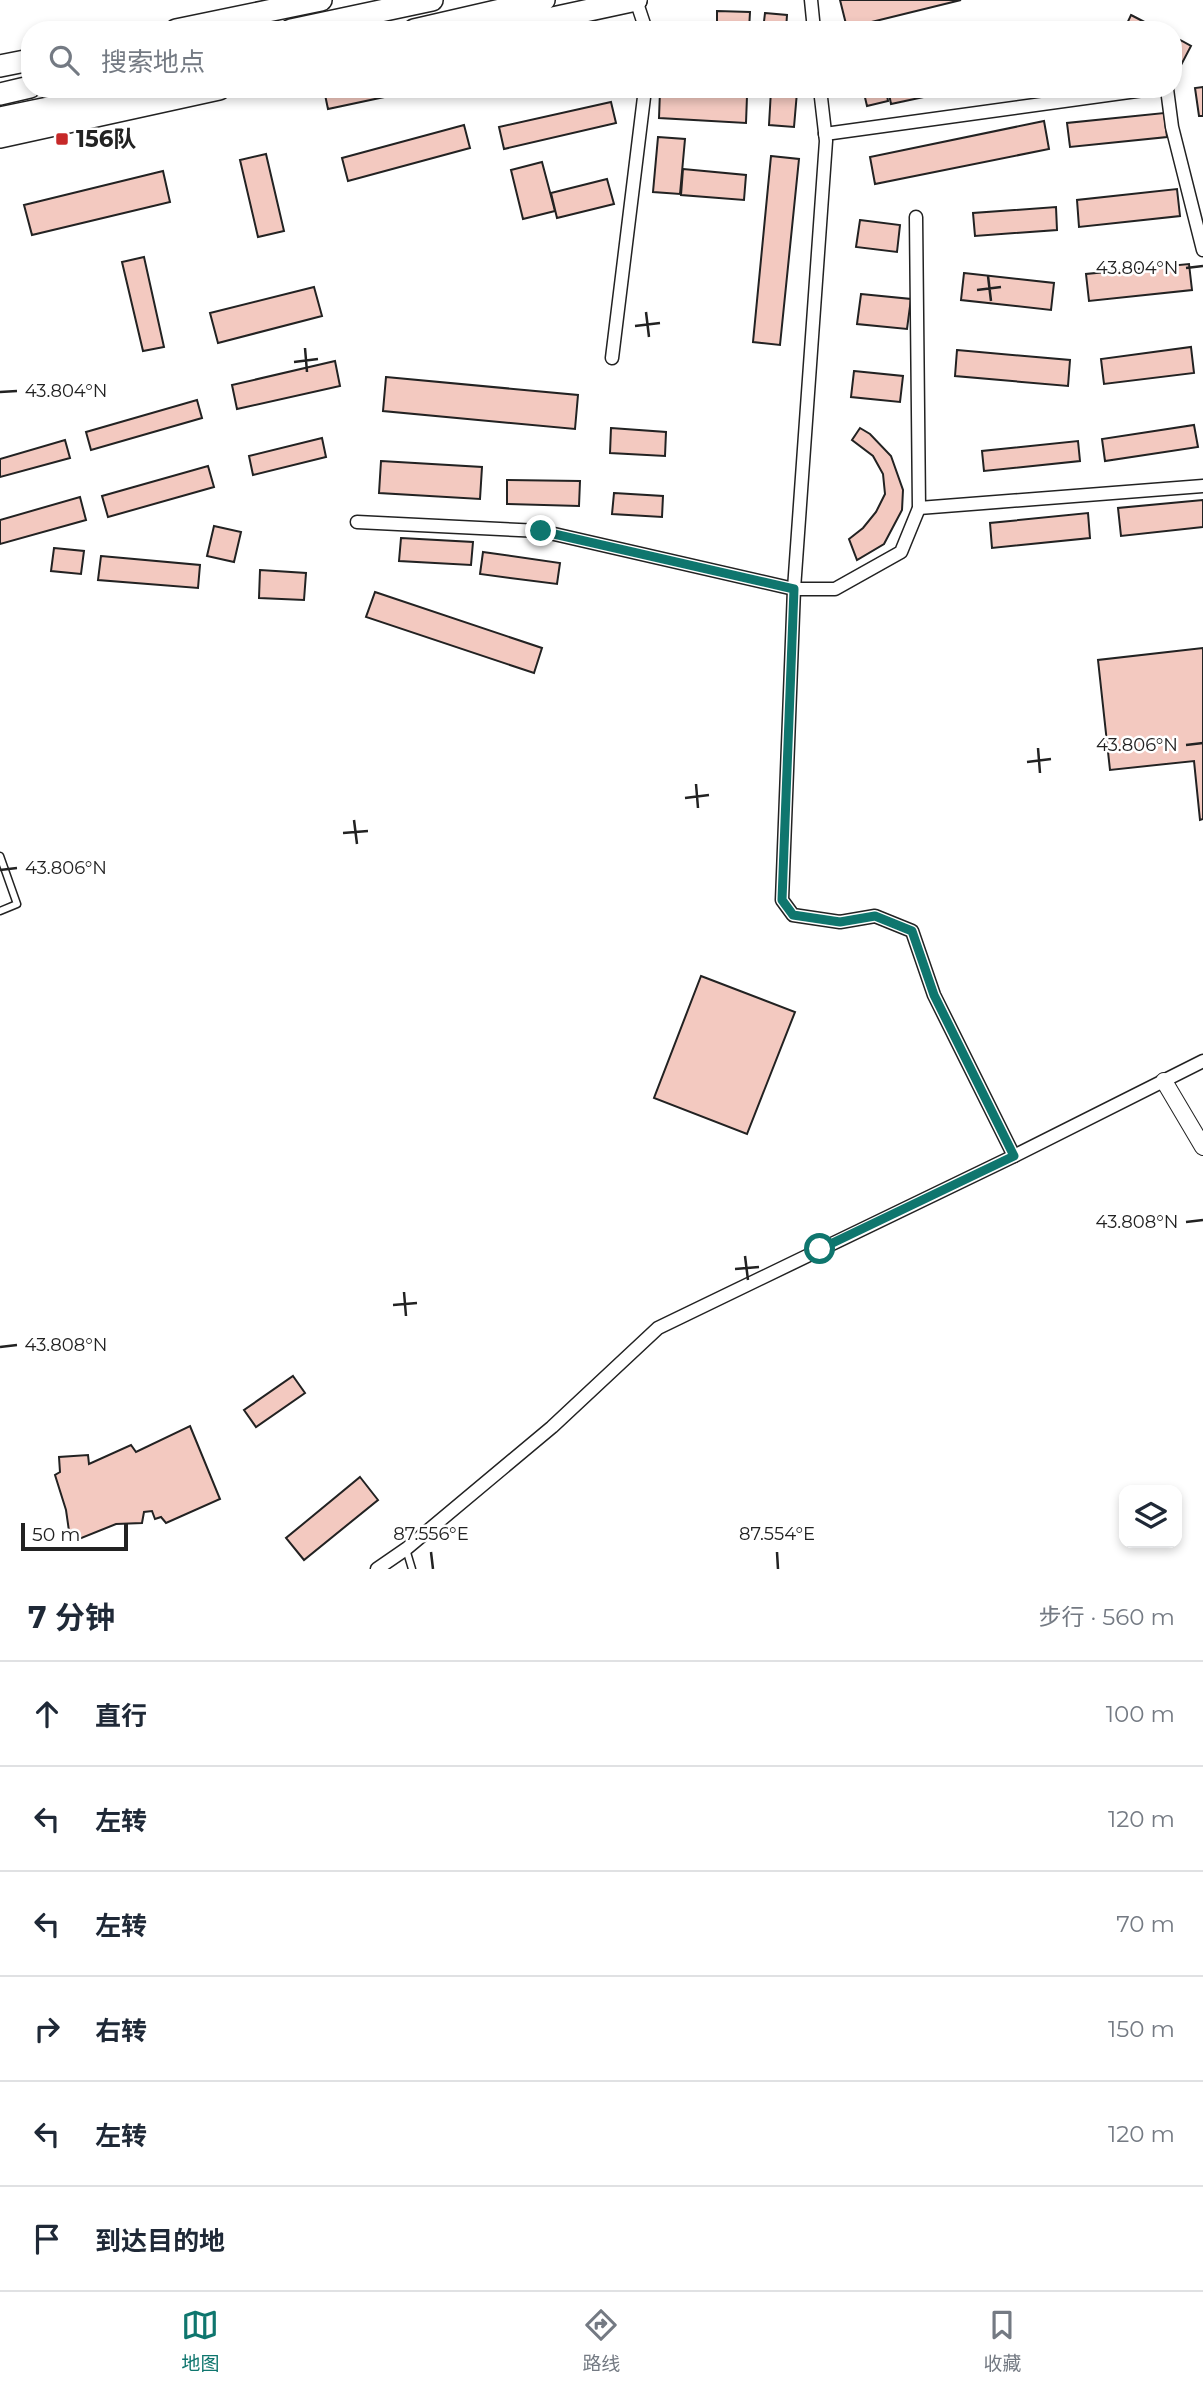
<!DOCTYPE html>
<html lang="zh">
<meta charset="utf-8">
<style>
body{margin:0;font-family:Montserrat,"Noto Sans SC",sans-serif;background:#f2f2f3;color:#1f2937}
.controls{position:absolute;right:21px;bottom:21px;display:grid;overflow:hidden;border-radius:14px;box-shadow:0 4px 10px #0003}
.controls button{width:63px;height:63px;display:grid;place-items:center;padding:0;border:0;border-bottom:2px solid #e0e1e3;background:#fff;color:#1f2937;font:35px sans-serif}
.scale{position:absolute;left:21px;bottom:18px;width:107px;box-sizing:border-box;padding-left:7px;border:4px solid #222;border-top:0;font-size:19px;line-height:24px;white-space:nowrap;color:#222;-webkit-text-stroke:5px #fff;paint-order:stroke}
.stop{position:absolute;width:21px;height:21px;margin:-16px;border:5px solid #0f766e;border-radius:50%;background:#fff}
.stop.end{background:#0f766e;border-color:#fff;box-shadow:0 2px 7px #0008}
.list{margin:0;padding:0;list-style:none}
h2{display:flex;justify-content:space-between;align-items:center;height:91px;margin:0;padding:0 28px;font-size:30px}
h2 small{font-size:23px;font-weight:400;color:#747a83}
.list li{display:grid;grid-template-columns:46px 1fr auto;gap:21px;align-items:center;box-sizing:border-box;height:105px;padding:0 28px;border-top:2px solid #e0e1e3}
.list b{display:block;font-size:26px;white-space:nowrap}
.list em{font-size:23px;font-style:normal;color:#747a83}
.icon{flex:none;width:38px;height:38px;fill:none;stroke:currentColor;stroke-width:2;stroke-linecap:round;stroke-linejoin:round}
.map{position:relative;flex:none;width:1203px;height:1569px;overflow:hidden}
.search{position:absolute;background:#fff;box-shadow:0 4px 10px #0003;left:21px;right:21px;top:21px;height:77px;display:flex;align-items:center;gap:18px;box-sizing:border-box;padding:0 24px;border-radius:28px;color:#747a83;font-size:26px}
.sheet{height:721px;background:#fff}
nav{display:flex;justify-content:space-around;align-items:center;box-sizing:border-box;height:98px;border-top:2px solid #e0e1e3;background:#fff;font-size:19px;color:#747a83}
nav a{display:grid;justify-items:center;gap:4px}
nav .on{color:#0f766e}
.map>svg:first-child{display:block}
.building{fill:#f3c9c0;stroke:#222;stroke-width:2}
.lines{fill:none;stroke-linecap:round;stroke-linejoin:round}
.service-casing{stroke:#222;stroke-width:9}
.minor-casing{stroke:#222;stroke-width:15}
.tertiary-casing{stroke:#222;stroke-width:18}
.primary-casing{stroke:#222;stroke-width:24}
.trunk-casing{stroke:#222;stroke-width:24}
.service{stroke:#fff;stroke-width:6}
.minor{stroke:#fff;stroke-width:12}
.tertiary{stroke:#fff;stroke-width:16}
.primary{stroke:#fff;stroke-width:21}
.trunk{stroke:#fff;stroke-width:21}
.route{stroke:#0f766e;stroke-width:9}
.ticks{fill:none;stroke:#222;stroke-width:2.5}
.poi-dot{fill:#c62828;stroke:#fff;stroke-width:2.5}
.labels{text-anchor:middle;stroke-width:5;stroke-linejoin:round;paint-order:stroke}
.poi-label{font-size:23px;font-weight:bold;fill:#222;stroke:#fff;text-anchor:start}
.ticks-label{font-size:18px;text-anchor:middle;fill:#222;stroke:#fff;stroke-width:5;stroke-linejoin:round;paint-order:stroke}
</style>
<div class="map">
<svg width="1203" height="1569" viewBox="0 0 1203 1569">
<rect width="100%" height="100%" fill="#fff"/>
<!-- building -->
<g class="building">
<polygon points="840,0 961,0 847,28"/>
<polygon points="717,11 750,12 749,30 717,30"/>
<polygon points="765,13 787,15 786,30 763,30"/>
<polygon points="1131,15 1160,30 1124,30"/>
<polygon points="1173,36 1191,46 1180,67 1173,64"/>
<polygon points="1203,87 1203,116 1199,116 1195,88"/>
<polygon points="329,89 422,89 328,109 324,90"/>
<polygon points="863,89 886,89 888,101 867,106"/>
<polygon points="888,89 952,89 952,91 891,104"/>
<polygon points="771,90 797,92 794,127 769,125"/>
<polygon points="660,91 747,96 746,123 659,118"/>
<polygon points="611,102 616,123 504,149 499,127"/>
<polygon points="1164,113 1167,137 1070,147 1067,123"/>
<polygon points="1044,121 1049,149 875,184 870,157"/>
<polygon points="464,125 470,148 348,181 342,158"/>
<polygon points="658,137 685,139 680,194 653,192"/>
<polygon points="266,154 284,231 258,237 240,160"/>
<polygon points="771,156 799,159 780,345 753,342"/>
<polygon points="542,162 555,211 523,219 511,170"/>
<polygon points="683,169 746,175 744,200 681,195"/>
<polygon points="163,171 170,202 32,235 24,205"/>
<polygon points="607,179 614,204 557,218 551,193"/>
<polygon points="1177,189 1180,216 1079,227 1077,200"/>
<polygon points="1056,207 1057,230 975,236 973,213"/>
<polygon points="860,220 900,225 897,252 856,247"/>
<polygon points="144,257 164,347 143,351 122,262"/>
<polygon points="1189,264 1192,290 1089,301 1086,274"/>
<polygon points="964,273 1054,283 1051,310 961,300"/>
<polygon points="314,287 322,316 218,343 210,313"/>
<polygon points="861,294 911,299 907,329 857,324"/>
<polygon points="1191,347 1194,373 1104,384 1101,359"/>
<polygon points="957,350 1070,360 1068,386 955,376"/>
<polygon points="335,361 340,386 237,409 232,385"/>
<polygon points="854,371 903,376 900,402 851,397"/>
<polygon points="386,377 578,395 575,429 383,411"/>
<polygon points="197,400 202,418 91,450 86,432"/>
<polygon points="1194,425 1198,447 1105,461 1102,439"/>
<polygon points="611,428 666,432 665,456 610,453"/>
<polygon points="860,428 870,434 891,456 903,490 902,510 884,544 857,560 849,539 863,528 876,512 885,494 883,474 873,456 852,440"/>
<polygon points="322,438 326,457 253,475 249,456"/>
<polygon points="65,440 70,458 0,477 0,459"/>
<polygon points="1078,441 1080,461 984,471 982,451"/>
<polygon points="381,461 482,467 480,499 379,493"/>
<polygon points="208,466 214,487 108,517 102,496"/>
<polygon points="507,480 580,481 579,506 507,504"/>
<polygon points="614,493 663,496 662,517 612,514"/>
<polygon points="80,497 86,520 0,544 0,520"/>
<polygon points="1203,500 1203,527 1121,536 1118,508"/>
<polygon points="1088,513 1090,538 992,548 990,523"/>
<polygon points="214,526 241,532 234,562 207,556"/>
<polygon points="401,538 473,542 471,565 399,561"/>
<polygon points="54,548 84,551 81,574 51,571"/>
<polygon points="483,552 560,563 557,584 480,574"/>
<polygon points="101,556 200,565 198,588 98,580"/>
<polygon points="260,570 306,573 304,600 259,598"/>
<polygon points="375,592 542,648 534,673 366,617"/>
<polygon points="1203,648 1203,819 1200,820 1194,761 1110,770 1098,660"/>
<polygon points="701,976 795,1012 747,1134 654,1098"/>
<polygon points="293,1376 305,1393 256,1427 244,1410"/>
<polygon points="190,1426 220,1499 166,1523 161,1517 155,1519 152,1511 144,1512 142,1523 116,1524 79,1539 76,1530 69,1531 66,1510 55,1475 60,1472 59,1457 88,1455 89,1464 131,1445 136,1452"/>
<polygon points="360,1477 378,1500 304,1560 286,1538"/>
</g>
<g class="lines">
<!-- service casing -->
<g class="service-casing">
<g id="service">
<polyline points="0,856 17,904 0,911"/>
<polyline points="406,1549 412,1569"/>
</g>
</g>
<!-- minor casing -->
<g class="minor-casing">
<g id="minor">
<polyline points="636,0 646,30"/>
<polyline points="811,0 814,30"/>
<polyline points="820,89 826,141 794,589 782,900 793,915 840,922 875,916 912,931 934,995 1014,1156"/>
<polyline points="1167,89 1172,127 1203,250"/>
<polyline points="825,134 1151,89"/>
<polyline points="612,358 645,89"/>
<polyline points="919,508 1203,486"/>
<polyline points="357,522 541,531 794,589 835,589 901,552 919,508 916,217"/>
<polyline points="377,1569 406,1549 552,1427 658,1328 1014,1156 1203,1061"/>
</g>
</g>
<!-- tertiary casing -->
<g class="tertiary-casing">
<polyline id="tertiary" points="1164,1081 1203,1147"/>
</g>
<!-- primary casing -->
<g class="primary-casing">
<g id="primary">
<polyline points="176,30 321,0"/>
<polyline points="497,30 636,0"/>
<polyline points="0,66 30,60"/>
<polyline points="0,137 219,89"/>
</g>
</g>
<!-- trunk casing -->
<g class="trunk-casing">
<g id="trunk">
<polyline points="631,0 636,0"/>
<polyline points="291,30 432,0"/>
<polyline points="414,30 544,0"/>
<polyline points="0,94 30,87"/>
<polyline points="0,118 140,89"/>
</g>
</g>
<!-- service -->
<use href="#service" class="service"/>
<!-- minor -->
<use href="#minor" class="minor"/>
<!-- tertiary -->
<use href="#tertiary" class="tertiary"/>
<!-- primary -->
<use href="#primary" class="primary"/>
<!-- trunk -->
<use href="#trunk" class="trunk"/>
</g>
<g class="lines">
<!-- route -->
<polyline class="route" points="541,531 794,589 782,900 793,915 840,922 875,916 912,931 934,995 1014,1156 820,1249"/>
</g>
<!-- ticks -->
<path class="ticks" d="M1186 268 1203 266M988 276 991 301M977 290 1001 287M646 312 649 337M635 326 660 323M305 348 307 372M294 362 318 359M0 392 17 391M1186 745 1203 743M1038 748 1040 773M1027 762 1051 759M696 784 698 808M685 798 709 795M354 820 357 844M343 833 368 831M0 870 17 868M1186 1222 1203 1220M745 1256 748 1280M735 1269 759 1267M404 1292 406 1316M393 1305 417 1303M0 1347 17 1345M431 1552 433 1569M777 1552 778 1569"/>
<!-- markers -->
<rect class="poi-dot" x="55" y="132" width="14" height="14" rx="3.5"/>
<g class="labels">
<!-- poi labels -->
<g class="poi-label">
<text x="76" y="147">156队</text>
</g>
</g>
<g class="ticks-label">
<text x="1137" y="274">43.804°N</text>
<text x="66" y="397">43.804°N</text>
<text x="1137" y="751">43.806°N</text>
<text x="66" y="874">43.806°N</text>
<text x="1137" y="1228">43.808°N</text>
<text x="66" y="1351">43.808°N</text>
<text x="431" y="1540">87.556°E</text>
<text x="777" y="1540">87.554°E</text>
</g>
</svg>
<div class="controls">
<button><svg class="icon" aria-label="layers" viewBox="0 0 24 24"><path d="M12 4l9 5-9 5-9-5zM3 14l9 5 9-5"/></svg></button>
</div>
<div class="scale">50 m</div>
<div class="stop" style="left:820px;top:1249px"></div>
<div class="stop end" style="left:541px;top:531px"></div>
<div class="search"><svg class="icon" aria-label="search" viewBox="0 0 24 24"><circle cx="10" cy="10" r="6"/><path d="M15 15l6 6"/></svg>搜索地点</div>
</div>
<section class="sheet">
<h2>7 分钟<small>步行 · 560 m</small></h2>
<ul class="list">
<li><svg class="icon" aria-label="ahead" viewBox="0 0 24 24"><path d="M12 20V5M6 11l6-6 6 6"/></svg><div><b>直行</b></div><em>100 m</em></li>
<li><svg class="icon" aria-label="left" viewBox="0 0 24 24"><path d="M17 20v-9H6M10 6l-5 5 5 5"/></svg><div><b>左转</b></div><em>120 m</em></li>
<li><svg class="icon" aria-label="left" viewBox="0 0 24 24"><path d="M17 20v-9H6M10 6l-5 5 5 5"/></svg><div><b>左转</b></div><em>70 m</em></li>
<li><svg class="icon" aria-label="right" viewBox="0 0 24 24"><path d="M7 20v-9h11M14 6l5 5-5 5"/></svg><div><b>右转</b></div><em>150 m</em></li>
<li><svg class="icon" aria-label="left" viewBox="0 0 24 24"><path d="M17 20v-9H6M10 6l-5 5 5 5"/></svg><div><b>左转</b></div><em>120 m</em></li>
<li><svg class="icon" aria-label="arrive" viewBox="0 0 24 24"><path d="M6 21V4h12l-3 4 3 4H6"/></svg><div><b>到达目的地</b></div></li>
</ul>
</section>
<nav>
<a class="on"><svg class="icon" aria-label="map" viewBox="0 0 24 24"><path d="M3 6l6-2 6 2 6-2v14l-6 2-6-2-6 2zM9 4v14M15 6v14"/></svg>地图</a>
<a><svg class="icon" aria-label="directions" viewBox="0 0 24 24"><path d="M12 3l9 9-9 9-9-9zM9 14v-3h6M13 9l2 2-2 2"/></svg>路线</a>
<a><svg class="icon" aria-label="saved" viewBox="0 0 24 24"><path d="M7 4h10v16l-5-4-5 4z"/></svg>收藏</a>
</nav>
